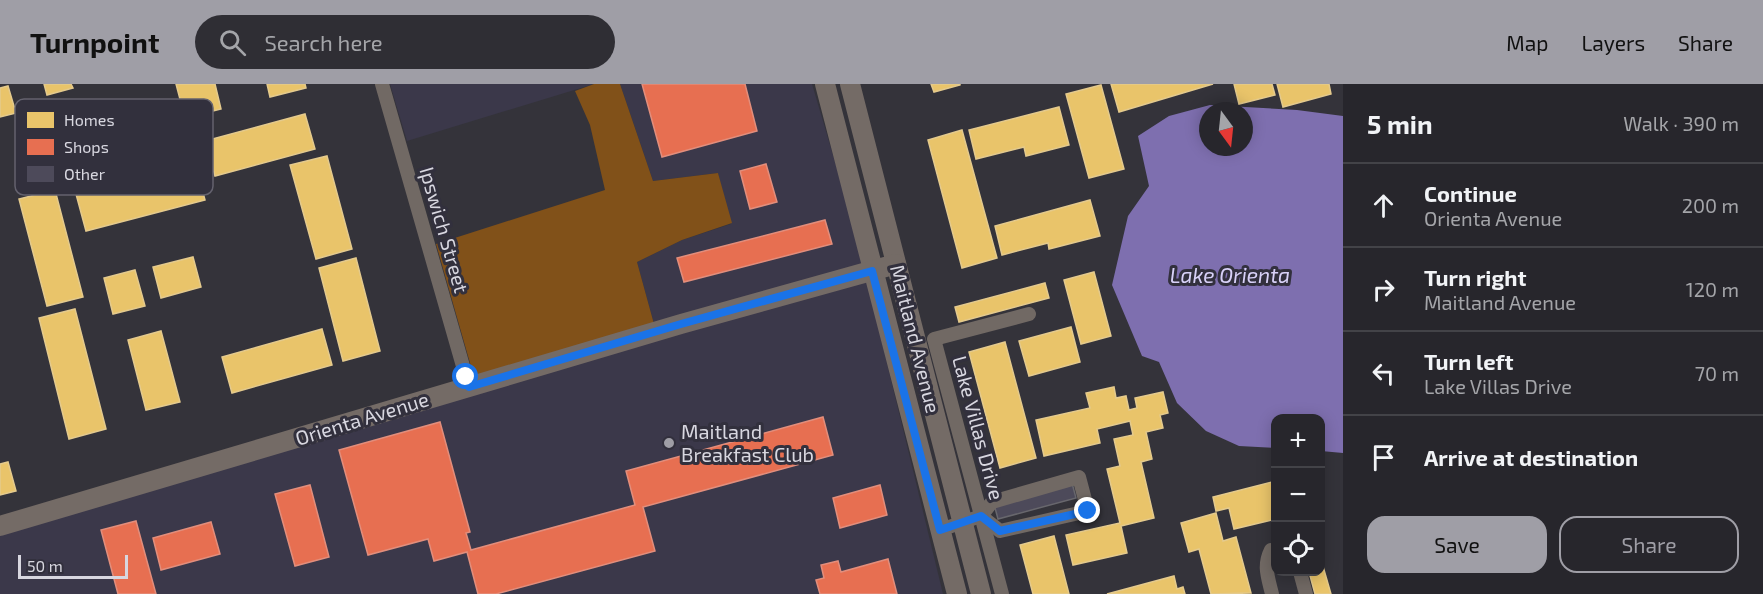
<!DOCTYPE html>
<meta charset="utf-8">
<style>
body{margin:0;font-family:"Exo 2",sans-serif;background:#2f2e34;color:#f1f3f6}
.controls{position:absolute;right:18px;bottom:18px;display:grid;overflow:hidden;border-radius:12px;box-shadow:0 3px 15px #0003}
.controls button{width:54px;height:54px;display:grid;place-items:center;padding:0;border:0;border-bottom:2px solid #434348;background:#27262c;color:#f1f3f6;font:30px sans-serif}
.compass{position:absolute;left:1199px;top:18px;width:54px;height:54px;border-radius:50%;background:#27262c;box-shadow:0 3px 15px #0003;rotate:165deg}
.scale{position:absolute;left:18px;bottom:15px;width:110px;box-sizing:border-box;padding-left:6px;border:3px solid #d8d7e0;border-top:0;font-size:16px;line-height:21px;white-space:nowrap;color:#d8d7e0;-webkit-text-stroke:4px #32303d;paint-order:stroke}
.stop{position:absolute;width:18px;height:18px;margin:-14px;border:4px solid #1a73e8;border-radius:50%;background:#fff}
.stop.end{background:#1a73e8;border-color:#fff;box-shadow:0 2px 6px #0008}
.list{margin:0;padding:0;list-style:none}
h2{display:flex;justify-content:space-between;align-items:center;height:78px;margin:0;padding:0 24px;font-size:26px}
h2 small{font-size:20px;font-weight:400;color:#a4a5a9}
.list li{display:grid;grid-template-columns:39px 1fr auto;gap:18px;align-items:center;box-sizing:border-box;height:84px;padding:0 24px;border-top:2px solid #434348}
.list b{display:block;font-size:22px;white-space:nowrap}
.list p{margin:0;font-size:20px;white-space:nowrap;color:#a4a5a9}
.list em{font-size:20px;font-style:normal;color:#a4a5a9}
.actions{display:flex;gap:12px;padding:18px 24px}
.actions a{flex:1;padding:14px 0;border:2px solid #9f9ea6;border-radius:18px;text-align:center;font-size:21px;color:#9f9ea6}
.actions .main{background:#9f9ea6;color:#111}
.icon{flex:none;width:33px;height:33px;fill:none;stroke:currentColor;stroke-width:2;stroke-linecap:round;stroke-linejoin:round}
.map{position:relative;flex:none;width:1343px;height:510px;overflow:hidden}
header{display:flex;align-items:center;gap:36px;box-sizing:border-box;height:84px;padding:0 30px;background:#9f9ea6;color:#111}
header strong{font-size:28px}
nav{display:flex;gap:33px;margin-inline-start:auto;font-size:21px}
.search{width:420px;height:54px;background:#2f2e34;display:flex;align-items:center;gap:15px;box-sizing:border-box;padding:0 21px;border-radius:33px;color:#a4a5a9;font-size:22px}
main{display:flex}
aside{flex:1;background:#27262c}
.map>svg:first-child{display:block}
.built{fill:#3b384a}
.forest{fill:#815119}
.water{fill:#7e6faf;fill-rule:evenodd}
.homes{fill:#e9c46a;stroke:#e4ca8d;stroke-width:1.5}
.shops{fill:#e76f51;stroke:#e28e7c;stroke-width:1.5}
.building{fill:#4d4a5a;stroke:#68676d;stroke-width:1.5}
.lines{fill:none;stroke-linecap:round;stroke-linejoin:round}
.street{stroke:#716964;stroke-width:14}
.secondary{stroke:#746b66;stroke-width:20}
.route{stroke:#1a73e8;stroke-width:8}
.poi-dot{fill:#9f9ea6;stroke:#32303d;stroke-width:2}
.labels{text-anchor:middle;stroke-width:6;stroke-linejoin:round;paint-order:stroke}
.street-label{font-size:20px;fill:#d8d7e0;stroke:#32303d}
.poi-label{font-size:20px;fill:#d8d7e0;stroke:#32303d;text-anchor:start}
.water-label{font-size:21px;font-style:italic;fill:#d8d1f8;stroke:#32303d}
.key{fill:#32303d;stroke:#64626e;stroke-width:1.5}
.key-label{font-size:16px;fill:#d8d7e0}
</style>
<header>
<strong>Turnpoint</strong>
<div class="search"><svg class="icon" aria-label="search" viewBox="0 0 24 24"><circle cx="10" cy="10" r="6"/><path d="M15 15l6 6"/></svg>Search here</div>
<nav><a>Map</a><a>Layers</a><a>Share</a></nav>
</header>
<main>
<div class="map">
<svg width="1343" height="510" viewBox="0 0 1343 510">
<rect width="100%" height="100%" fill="#34333a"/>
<!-- built -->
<g class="built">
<polygon points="390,0 594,0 407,57"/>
<polygon points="620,0 812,0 846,115 863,181 654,240 637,178 682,156 731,140 718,89 653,97"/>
<polygon points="867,197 943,510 0,510 0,451 683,249"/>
</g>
<!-- forest -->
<polygon class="forest" points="594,0 620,0 653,97 718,89 732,139 682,156 637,178 654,240 474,293 436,160 605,106 590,41 575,7"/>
<!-- water -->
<path class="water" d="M1210 21 1297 26 1343 32V369L1321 367 1320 334H1276L1275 364 1239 362 1206 347 1177 319 1159 278 1142 272 1112 201 1128 132 1149 102 1138 52 1169 32ZM1208 27H1244V63H1208Z"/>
<!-- homes -->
<g class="homes">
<polygon points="44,0 71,0 73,4 47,11"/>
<polygon points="176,0 215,0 221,25 185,34"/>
<polygon points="267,0 305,0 306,4 270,13"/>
<polygon points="931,0 960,0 960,1 934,8"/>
<polygon points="1111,0 1213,0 1119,28"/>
<polygon points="1234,0 1272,0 1275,11 1239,20"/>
<polygon points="1277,0 1329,0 1331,10 1283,23"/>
<polygon points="1101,1 1124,85 1089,94 1066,10"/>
<polygon points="8,2 16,29 0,33 0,4"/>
<polygon points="1059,23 1069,61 1026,72 1024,63 976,75 969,46"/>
<polygon points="305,30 315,65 215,92 205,57"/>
<polygon points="962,46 997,174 962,184 928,56"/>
<polygon points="327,72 352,165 316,175 290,81"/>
<polygon points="195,80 205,116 86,147 76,110"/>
<polygon points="55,106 83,213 47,222 19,115"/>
<polygon points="1090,116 1100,152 1049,165 1048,159 1002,171 995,142"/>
<polygon points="193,173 201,203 161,214 153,183"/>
<polygon points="356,174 380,267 343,277 319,184"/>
<polygon points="135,186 145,222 113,230 104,194"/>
<polygon points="1094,188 1111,252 1081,260 1064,196"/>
<polygon points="1045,199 1049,214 959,238 955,223"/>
<polygon points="75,225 106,345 69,355 39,234"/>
<polygon points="1071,243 1080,278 1029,292 1019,257"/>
<polygon points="322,245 332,281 232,309 222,273"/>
<polygon points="161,247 180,318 146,326 128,256"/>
<polygon points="1005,258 1036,374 1000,384 969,268"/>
<polygon points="1114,303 1116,314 1126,312 1129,326 1137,324 1135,314 1163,308 1168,329 1160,331 1163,344 1146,348 1152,375 1141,378 1154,434 1121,442 1127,469 1073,481 1066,451 1120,439 1107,385 1120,382 1114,355 1133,351 1130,337 1097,345 1100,359 1044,372 1036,336 1090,324 1086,309"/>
<polygon points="8,378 16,407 0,411 0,380"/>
<polygon points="1276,397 1276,435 1234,445 1229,424 1216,427 1213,413"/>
<polygon points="1216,429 1223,457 1236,453 1251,509 1211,510 1199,465 1189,468 1181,439"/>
<polygon points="1054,452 1069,510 1033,510 1020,461"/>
<polygon points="1320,472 1331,510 1315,510 1309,488 1320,488"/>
<polygon points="1174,492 1177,505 1183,503 1185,510 1107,510"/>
</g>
<!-- shops -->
<g class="shops">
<polygon points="642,0 745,0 757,47 662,73"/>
<polygon points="766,80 777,118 750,125 740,87"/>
<polygon points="825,136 832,160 684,198 677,174"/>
<polygon points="823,333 833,371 643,423 655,467 496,510 478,510 467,468 434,477 428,455 368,471 339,366 440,338 470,448 466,449 471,466 635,421 626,387"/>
<polygon points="310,401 329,473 295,482 275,410"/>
<polygon points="880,401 887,431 840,444 833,414"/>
<polygon points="136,437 156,510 118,510 101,446"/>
<polygon points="211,438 220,470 161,486 153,454"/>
<polygon points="888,475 897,510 820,510 816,496 824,494 821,481 838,477 841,488"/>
</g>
<!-- building -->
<polygon class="building" points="1072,399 1076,414 998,435 994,420"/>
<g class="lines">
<!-- street -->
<g class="street">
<polyline points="382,0 469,303"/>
<polyline points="940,446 981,432 992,418 1079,393 1088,427 1000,447 981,432"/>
<polyline points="1300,488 1306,510"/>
<polyline points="1002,510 934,255 1029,230"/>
<path d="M1272 510C1268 493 1263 482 1271 466H1276"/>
</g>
<!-- secondary -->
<g class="secondary">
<polyline points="825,0 957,510"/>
<polyline points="850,0 981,510"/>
<polyline points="0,442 681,240 896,180"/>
</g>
</g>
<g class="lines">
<!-- route -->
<polyline class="route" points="466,293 469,303 681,240 872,187 940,446 981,432 1000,447 1088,427"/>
</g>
<!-- markers -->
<circle class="poi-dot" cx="669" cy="359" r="6"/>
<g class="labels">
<!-- street labels -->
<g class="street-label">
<text transform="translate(444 146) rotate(74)" y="7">Ipswich Street</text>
<text transform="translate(915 255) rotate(76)" y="7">Maitland Avenue</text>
<text transform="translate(362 335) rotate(-17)" y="7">Orienta Avenue</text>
<text transform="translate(978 344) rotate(75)" y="7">Lake Villas Drive</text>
</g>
<!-- poi labels -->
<g class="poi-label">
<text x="681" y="355">Maitland<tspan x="681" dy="23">Breakfast Club</tspan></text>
</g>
<!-- water labels -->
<g class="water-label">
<text x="1230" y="199">Lake Orienta</text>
</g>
</g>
<!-- legend -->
<rect x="15" y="15" width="198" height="96" rx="9" class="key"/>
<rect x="27" y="28" width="27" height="16" fill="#e9c46a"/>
<rect x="27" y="55" width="27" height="16" fill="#e76f51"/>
<rect x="27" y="82" width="27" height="16" fill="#4d4a5a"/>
<g class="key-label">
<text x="64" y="42">Homes</text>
<text x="64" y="69">Shops</text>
<text x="64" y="96">Other</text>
</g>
</svg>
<div class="controls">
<button>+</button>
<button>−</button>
<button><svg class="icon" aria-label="locate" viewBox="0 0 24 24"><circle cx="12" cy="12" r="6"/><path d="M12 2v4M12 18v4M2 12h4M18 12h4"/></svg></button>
</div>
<svg class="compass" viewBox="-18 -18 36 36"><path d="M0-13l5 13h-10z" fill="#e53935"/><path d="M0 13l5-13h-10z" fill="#a4a5a9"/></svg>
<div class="scale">50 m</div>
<div class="stop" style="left:466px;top:293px"></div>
<div class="stop end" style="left:1088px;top:427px"></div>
</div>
<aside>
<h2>5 min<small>Walk · 390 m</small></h2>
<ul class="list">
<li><svg class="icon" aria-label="ahead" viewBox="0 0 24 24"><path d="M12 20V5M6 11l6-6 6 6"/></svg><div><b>Continue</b><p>Orienta Avenue</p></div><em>200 m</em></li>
<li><svg class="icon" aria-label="right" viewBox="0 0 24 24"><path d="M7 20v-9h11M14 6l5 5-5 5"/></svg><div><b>Turn right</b><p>Maitland Avenue</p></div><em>120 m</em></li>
<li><svg class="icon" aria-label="left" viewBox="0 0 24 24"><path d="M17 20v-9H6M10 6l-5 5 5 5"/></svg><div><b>Turn left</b><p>Lake Villas Drive</p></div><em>70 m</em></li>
<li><svg class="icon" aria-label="arrive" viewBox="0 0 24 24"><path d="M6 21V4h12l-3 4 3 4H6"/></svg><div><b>Arrive at destination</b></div></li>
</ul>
<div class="actions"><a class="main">Save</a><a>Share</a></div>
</aside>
</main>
